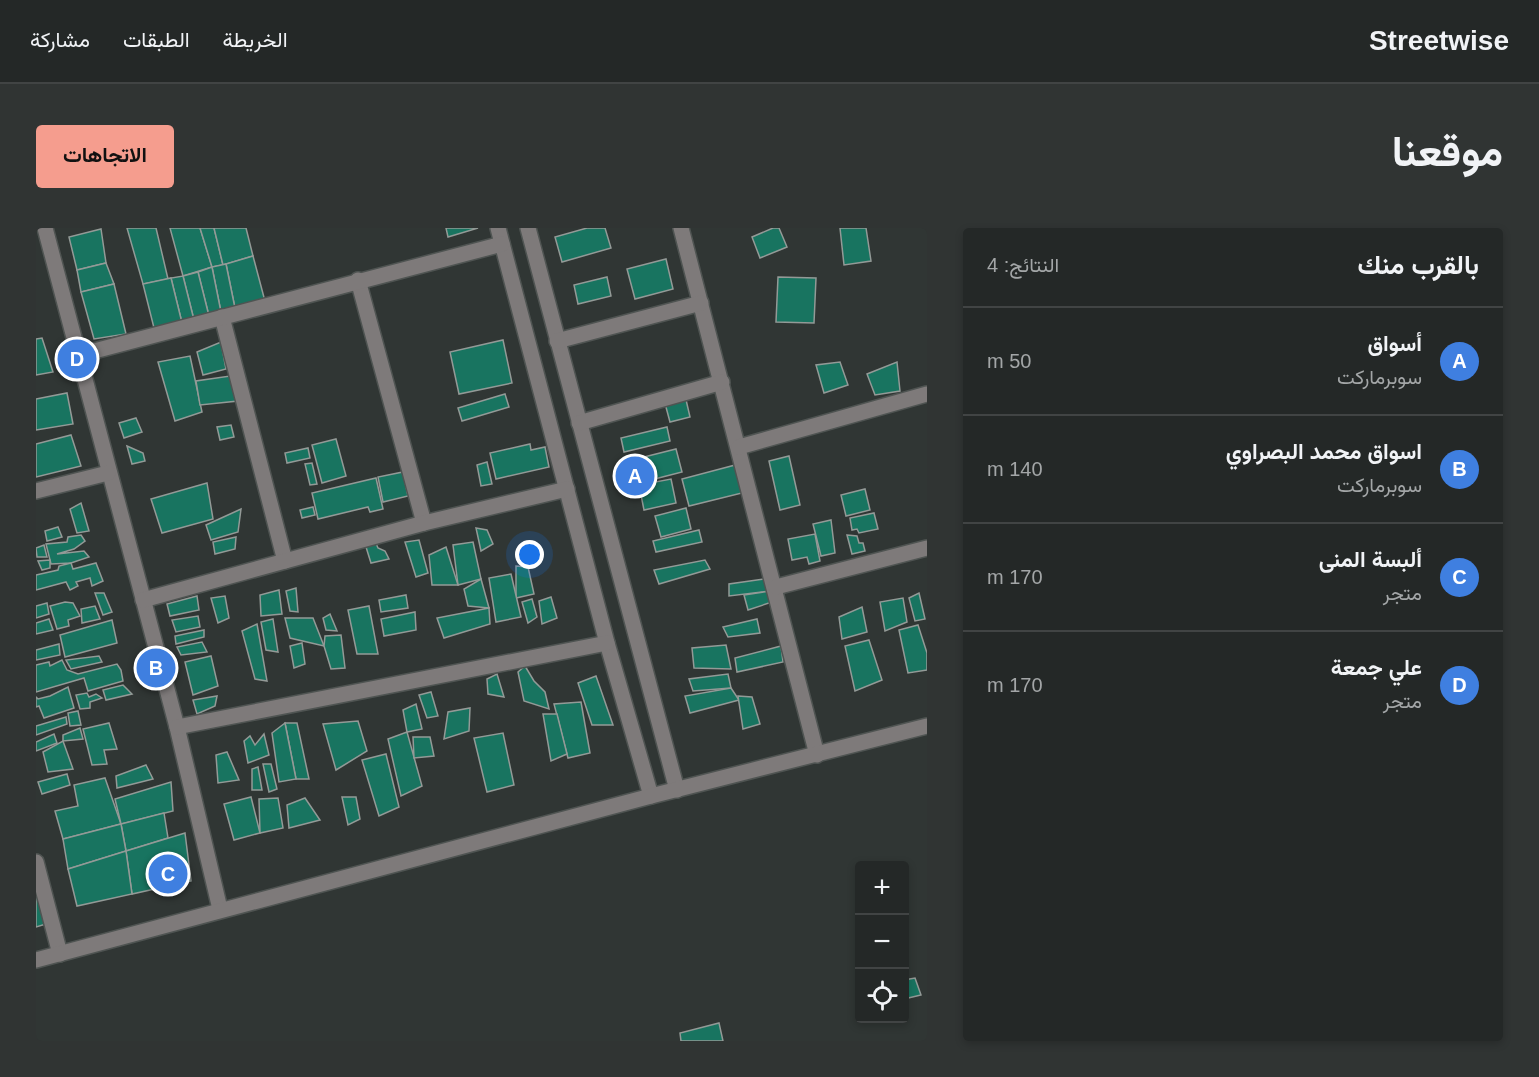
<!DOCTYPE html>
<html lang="ar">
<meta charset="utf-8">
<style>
body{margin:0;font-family:Arial,Vazirmatn,sans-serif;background:#303433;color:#f1f3f6;direction:rtl}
.controls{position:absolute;right:18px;bottom:18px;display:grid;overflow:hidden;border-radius:6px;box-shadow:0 3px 9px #0003}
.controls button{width:54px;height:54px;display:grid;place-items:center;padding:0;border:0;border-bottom:2px solid #414444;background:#242827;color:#f1f3f6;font:30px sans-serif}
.you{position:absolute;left:494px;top:327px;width:21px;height:21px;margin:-15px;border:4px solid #fff;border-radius:50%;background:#1a73e8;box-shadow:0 0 0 9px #1a73e833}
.badge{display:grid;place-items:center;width:39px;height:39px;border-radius:50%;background:#f59d8e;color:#fff;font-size:20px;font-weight:700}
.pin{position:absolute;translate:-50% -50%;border:3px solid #fff;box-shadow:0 2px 6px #0006}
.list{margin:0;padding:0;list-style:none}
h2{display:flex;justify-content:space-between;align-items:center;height:78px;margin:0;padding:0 24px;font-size:26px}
h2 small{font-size:20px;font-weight:400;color:#a3a6a7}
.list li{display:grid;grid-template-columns:39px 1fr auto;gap:18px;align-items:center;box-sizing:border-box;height:108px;padding:0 24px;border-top:2px solid #414444}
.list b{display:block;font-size:22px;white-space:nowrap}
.list p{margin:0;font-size:20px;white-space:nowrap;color:#a3a6a7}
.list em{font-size:20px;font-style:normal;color:#a3a6a7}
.icon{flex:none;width:33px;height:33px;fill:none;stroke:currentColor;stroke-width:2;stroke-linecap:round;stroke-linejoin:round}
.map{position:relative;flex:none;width:891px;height:813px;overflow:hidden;direction:ltr;border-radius:6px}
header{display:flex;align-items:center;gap:36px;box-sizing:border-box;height:84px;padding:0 30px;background:#242827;border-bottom:2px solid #414444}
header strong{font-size:28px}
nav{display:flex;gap:33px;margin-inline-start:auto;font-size:21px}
.intro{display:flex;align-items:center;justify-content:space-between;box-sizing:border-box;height:144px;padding:0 36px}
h1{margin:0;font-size:42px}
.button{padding:15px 27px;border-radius:6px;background:#f59d8e;color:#111;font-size:21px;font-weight:700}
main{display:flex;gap:36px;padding:0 36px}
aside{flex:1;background:#242827;border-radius:6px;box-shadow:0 3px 9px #0003}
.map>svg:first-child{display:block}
.building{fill:#187460;stroke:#939a97;stroke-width:1.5}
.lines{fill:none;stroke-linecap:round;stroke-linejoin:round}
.minor-casing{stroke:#4f5452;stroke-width:18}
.minor{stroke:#7e7a7a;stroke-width:15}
</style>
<header>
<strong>Streetwise</strong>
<nav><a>الخريطة</a><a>الطبقات</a><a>مشاركة</a></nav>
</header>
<div class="intro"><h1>موقعنا</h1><a class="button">الاتجاهات</a></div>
<main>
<aside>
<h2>بالقرب منك<small>النتائج: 4</small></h2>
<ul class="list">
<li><span class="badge" style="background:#3f7fe0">A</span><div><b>أسواق</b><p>سوبرماركت</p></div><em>50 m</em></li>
<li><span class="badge" style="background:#3f7fe0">B</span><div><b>اسواق محمد البصراوي</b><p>سوبرماركت</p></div><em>140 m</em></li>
<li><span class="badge" style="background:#3f7fe0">C</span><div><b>ألبسة المنى</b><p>متجر</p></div><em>170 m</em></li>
<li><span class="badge" style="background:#3f7fe0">D</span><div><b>علي جمعة</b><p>متجر</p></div><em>170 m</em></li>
</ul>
</aside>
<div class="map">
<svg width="891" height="813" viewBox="0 0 891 813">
<rect width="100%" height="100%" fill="#303634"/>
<!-- building -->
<g class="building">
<polygon points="91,0 120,0 132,51 107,56"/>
<polygon points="134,0 164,0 176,39 147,48"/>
<polygon points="164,0 178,0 187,37 176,39"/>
<polygon points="178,0 210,0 217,28 187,37"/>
<polygon points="410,0 442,0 412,9"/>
<polygon points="551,0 569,0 575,20 526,34 519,9"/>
<polygon points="737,0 743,0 751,19 724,30 716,9"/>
<polygon points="804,0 830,0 835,33 808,37"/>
<polygon points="65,1 70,35 41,42 33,9"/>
<polygon points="217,28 230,77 200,85 190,36"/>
<polygon points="630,31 637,61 599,71 591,41"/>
<polygon points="70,35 78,56 45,64 41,42"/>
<polygon points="190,36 200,85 186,89 176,39"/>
<polygon points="176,39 186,89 174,92 162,44"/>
<polygon points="162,44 174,92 159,96 147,48"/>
<polygon points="147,48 159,96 147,99 135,50"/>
<polygon points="571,49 575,68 542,76 538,57"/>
<polygon points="742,49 780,50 778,95 740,94"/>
<polygon points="135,50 147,99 119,104 107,56"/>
<polygon points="78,56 90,106 58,111 45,64"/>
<polygon points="6,110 17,144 0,147 0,111"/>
<polygon points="467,112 476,155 423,166 414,124"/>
<polygon points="185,114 190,141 167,147 161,124"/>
<polygon points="154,128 166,184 139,193 122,134"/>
<polygon points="804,134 812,157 788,165 780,137"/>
<polygon points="861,134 864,163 839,167 831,146"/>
<polygon points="201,147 202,173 164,177 160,153"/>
<polygon points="648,163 654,189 634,194 627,168"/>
<polygon points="31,165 37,196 0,202 0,171"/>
<polygon points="469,166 473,179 426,193 422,180"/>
<polygon points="100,190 106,204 88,210 83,195"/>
<polygon points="195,197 198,209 184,212 181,199"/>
<polygon points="631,199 634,213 588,224 585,210"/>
<polygon points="35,207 45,238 0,249 0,216"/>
<polygon points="300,211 310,248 286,255 276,217"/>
<polygon points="494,216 495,222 509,219 513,239 460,251 454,225"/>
<polygon points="91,218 107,225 109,233 96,236"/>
<polygon points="272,220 274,230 251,235 249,225"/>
<polygon points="640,221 646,244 603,255 596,232"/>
<polygon points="753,228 764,277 744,282 733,233"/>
<polygon points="451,234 456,256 445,258 441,237"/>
<polygon points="276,235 281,256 274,257 269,236"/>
<polygon points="703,236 710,264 653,278 646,251"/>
<polygon points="367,244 372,268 347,274 342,249"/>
<polygon points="340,250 347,281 334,284 332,279 282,291 276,265"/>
<polygon points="635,251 640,275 608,282 603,257"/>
<polygon points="171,255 177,291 126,305 115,271"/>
<polygon points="829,261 834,282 810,288 805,267"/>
<polygon points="45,275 53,303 41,305 34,281"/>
<polygon points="277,279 279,287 266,290 264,282"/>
<polygon points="650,280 655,301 625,309 619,288"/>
<polygon points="205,281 202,304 175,312 170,297"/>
<polygon points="838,285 842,301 823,305 821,301 816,302 814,290"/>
<polygon points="795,292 799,325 785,328 777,296"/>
<polygon points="22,299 26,309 11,313 9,303"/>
<polygon points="440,300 451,302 457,316 445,323"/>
<polygon points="663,302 666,314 620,324 617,313"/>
<polygon points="779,306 784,333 773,336 771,329 756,332 752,311"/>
<polygon points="45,307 49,313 38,321 21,326 48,323 53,329 35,335 15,336 10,316 31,314 32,309"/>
<polygon points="811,307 821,308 823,315 827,315 829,323 816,326"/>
<polygon points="200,309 199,321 179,326 177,314"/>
<polygon points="383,312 392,345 380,349 369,314"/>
<polygon points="339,313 342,320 349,323 353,331 335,335 330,319"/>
<polygon points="437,314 445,351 422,357 417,317"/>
<polygon points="8,317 11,329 1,329 0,320"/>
<polygon points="410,319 422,357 396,357 393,327"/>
<polygon points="14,332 14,340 6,342 2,333"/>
<polygon points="669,332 674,341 623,356 618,342"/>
<polygon points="35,335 37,341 60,335 67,353 56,358 54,350 40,354 42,358 34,362 30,354 0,362 0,347 22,342 23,338"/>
<polygon points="480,338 492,339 498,366 480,370"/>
<polygon points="475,346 485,389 460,394 453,350"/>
<polygon points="445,351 453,380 432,378 428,361"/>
<polygon points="728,351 734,363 693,368 693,356"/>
<polygon points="260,360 262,384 254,383 250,363"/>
<polygon points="243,362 246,386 225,388 224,367"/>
<polygon points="734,363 736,374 712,382 708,367"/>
<polygon points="59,365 68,365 76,384 67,387"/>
<polygon points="883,365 889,391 879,393 873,370"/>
<polygon points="370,367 372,380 345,384 343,372"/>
<polygon points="161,368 163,382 134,388 131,376"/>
<polygon points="189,368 193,390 182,395 175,370"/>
<polygon points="515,369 521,390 506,396 503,373"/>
<polygon points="867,370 871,394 849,403 844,374"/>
<polygon points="496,371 501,389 492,395 486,374"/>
<polygon points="29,374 37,375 44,388 32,392 33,398 21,401 14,378"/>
<polygon points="11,375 13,386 0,390 0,378"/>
<polygon points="59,378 64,391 46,395 45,381"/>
<polygon points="333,378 342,426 321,426 312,382"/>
<polygon points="826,379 831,404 806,411 803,389"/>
<polygon points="453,380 454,396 408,410 401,390"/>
<polygon points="379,384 380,402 348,408 345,391"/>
<polygon points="294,386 301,403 290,402 287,390"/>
<polygon points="162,388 164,399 140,404 136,392"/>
<polygon points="249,390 277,390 288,418 254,410"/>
<polygon points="13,391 17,402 0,406 0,395"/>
<polygon points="237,391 242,424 230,422 225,394"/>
<polygon points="721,391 724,405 692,409 687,399"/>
<polygon points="76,392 81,415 29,429 24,407"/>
<polygon points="221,396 231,453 219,451 206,403"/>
<polygon points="882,397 891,425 891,442 872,445 863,402"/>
<polygon points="168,402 168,409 140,416 139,408"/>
<polygon points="305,407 309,440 295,441 288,418 289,408"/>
<polygon points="833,412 846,452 819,463 809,418"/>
<polygon points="166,414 171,424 145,427 141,419"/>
<polygon points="266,415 269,436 258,440 254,418"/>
<polygon points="23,416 24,427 0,432 0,422"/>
<polygon points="690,417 695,441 658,440 656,420"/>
<polygon points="745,418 747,434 701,444 699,430"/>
<polygon points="63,428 66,434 35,441 30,432"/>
<polygon points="175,428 182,458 157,467 149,434"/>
<polygon points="26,432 31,442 42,446 81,436 85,442 87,453 52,463 48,450 0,464 0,437 13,434 14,438"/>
<polygon points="489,438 498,453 509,464 513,481 488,473 482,444"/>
<polygon points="461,446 468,469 452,466 451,451"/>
<polygon points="692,446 695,460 657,463 653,451"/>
<polygon points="560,448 577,497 556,497 542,455"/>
<polygon points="87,457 96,466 70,472 67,462"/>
<polygon points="32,459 38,480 8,490 3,478 0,479 0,469 2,471 14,468"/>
<polygon points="695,460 703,472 654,485 649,468"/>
<polygon points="395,464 402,488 391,490 383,467"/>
<polygon points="51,465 53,469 60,466 66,470 54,474 54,480 44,481 40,467"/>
<polygon points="181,468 179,478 161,486 157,472"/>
<polygon points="702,468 716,469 724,496 707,501"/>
<polygon points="545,474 554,525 532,530 518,476"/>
<polygon points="380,476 386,501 371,504 367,482"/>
<polygon points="434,480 433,503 408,511 412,484"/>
<polygon points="42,483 45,497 34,498 32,485"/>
<polygon points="507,486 521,486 531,526 515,533"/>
<polygon points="30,489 31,496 0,507 0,498"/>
<polygon points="322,493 331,523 300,542 287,496"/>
<polygon points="73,495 81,521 68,522 71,536 56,537 47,501"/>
<polygon points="249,495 261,495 273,551 260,551"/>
<polygon points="249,495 260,551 243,554 236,505"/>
<polygon points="44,500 47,511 27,513 27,507"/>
<polygon points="371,504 386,558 365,568 352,511"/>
<polygon points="467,505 478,557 451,564 438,510"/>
<polygon points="18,506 21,515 0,523 0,514"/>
<polygon points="228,506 233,527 212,535 208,513 214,508 219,517"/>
<polygon points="377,509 394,509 398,528 378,530"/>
<polygon points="27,513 37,541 12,544 7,524"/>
<polygon points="191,524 203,552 182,555 180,527"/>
<polygon points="350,526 363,579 343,588 326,532"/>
<polygon points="227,536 235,536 241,561 233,564"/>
<polygon points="110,537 117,551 81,560 80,548"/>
<polygon points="222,539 226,562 216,562 216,541"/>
<polygon points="31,546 34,557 6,566 2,554"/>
<polygon points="69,550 85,596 27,611 19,583 42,578 38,557"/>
<polygon points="135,554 137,583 85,596 79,571"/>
<polygon points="215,569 224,605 198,612 188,576"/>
<polygon points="306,569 320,569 324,591 312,597"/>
<polygon points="242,570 247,600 224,605 223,571"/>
<polygon points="269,570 284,592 253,600 251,577"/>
<polygon points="128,585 132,610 90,623 85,596"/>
<polygon points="85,596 90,623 32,641 27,611"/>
<polygon points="149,605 155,653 96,666 90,623"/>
<polygon points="90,623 96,666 41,678 32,641"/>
<polygon points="0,655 10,696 0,699"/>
<polygon points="879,750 885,767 868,771 868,752"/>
<polygon points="683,795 687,813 645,813 644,805"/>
</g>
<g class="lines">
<!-- minor casing -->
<g class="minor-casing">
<g id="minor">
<polyline points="9,0 141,499 184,681"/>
<polyline points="462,0 571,415 615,568"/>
<polyline points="492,0 641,562"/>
<polyline points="645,0 781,527"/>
<polyline points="322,52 388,295"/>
<polyline points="186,89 249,333"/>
<polyline points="521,113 665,75"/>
<polyline points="43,127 466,16"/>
<polyline points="543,195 686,154"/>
<polyline points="703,219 891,166"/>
<polyline points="0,263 72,245"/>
<polyline points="740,359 891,320"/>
<polyline points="107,372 388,295 531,261"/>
<polyline points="141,499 571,415"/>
<polyline points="0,634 24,726"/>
<polyline points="0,732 615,568 891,498"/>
</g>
</g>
<!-- minor -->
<use href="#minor" class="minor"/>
</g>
</svg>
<div class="controls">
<button>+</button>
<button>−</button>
<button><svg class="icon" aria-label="locate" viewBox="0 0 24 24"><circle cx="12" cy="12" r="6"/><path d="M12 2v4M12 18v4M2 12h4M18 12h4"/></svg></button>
</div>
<div class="you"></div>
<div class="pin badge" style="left:599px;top:248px;background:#3f7fe0">A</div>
<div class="pin badge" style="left:120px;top:440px;background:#3f7fe0">B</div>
<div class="pin badge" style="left:132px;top:646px;background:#3f7fe0">C</div>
<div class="pin badge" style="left:41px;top:131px;background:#3f7fe0">D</div>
</div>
</main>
